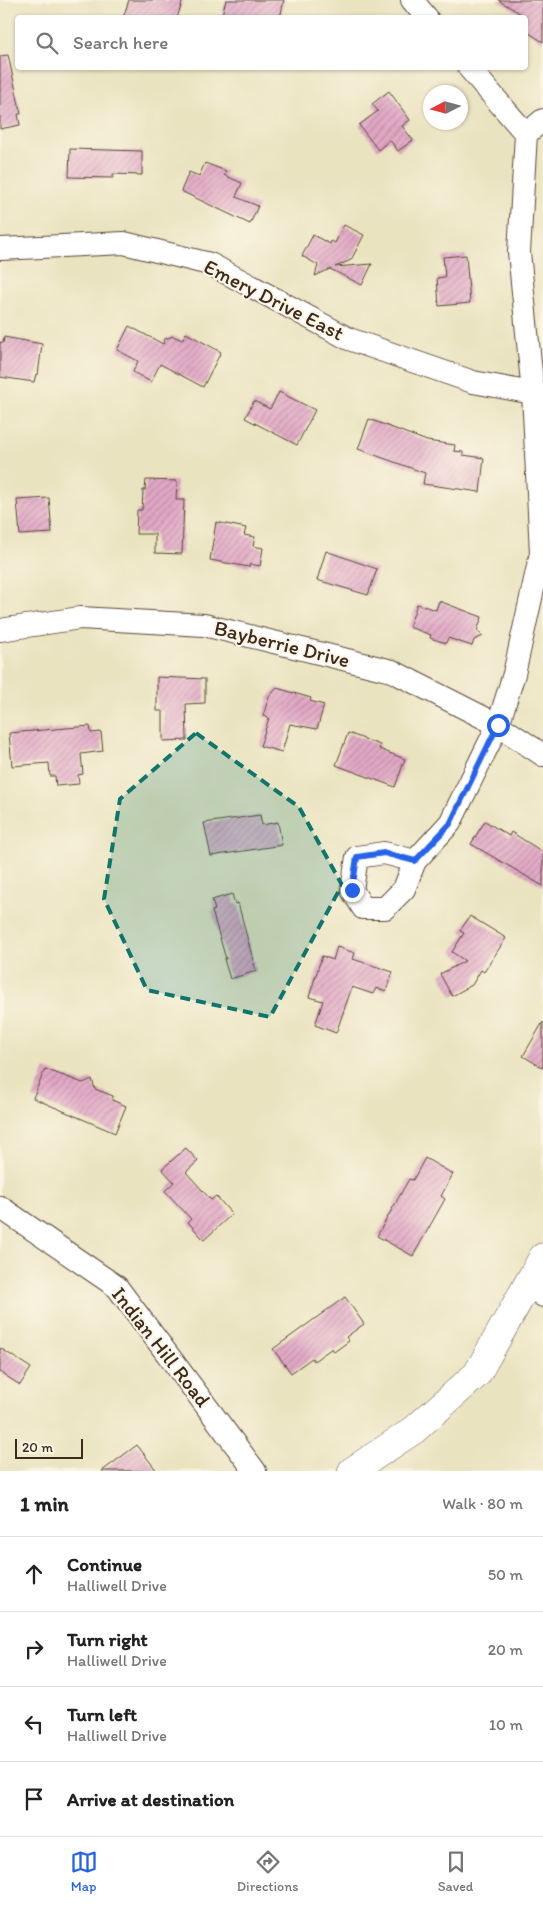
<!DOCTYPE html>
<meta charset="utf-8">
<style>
body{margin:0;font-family:Itim,sans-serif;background:#f6f6f6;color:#222}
.compass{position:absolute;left:423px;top:85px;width:45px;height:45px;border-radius:50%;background:#fff;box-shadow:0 1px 4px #0004;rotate:264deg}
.scale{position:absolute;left:15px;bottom:12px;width:68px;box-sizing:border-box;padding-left:5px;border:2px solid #3b2a1e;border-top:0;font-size:14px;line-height:18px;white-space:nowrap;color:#3b2a1e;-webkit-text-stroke:4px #fcf5e5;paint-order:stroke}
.stop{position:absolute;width:15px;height:15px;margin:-11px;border:4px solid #2563eb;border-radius:50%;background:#fff}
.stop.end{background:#2563eb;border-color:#fff;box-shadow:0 1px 5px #0008}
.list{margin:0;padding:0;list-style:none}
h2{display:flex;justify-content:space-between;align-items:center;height:65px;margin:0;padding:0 20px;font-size:21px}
h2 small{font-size:16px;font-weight:400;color:#767676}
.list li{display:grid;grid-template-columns:32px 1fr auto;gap:15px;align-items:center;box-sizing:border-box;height:75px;padding:0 20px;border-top:1px solid #e0e0e0}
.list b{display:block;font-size:19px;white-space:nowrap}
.list p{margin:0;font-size:16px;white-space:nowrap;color:#767676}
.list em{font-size:16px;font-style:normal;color:#767676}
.icon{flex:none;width:28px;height:28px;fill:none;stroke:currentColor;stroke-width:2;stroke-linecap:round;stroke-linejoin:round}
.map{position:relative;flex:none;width:543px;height:1471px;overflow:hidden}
.search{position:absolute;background:#fff;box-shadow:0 1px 4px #0004;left:15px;right:15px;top:15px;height:55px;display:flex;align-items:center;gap:12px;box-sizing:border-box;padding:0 18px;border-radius:5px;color:#767676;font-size:19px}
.sheet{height:365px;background:#fff}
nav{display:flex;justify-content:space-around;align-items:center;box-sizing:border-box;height:70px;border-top:1px solid #e0e0e0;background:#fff;font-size:14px;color:#767676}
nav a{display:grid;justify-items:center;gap:2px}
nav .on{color:#2563eb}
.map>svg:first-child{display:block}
.building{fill:url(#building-hatch)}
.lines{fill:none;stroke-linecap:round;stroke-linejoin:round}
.minor-casing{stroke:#554636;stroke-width:24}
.tertiary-casing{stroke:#554636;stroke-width:29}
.minor{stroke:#fff;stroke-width:22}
.tertiary{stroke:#fff;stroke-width:28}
.route{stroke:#2563eb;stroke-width:6}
.marked{fill:#0f766e;fill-opacity:0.2;stroke:#0f766e;stroke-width:4;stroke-dasharray:10 6;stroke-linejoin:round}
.labels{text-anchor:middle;stroke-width:4;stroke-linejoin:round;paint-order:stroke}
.street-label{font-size:21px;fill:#3b2a1e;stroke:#fcf5e5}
</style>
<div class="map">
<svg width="543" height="1471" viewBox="0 0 543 1471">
<defs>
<pattern id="building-hatch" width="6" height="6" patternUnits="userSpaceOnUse" patternTransform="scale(1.25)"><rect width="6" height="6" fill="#e2a8c6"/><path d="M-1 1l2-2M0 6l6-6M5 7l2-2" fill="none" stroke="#b889a0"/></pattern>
</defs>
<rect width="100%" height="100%" fill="#fcf5e5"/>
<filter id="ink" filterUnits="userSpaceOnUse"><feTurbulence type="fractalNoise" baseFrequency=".02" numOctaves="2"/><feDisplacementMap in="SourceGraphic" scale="10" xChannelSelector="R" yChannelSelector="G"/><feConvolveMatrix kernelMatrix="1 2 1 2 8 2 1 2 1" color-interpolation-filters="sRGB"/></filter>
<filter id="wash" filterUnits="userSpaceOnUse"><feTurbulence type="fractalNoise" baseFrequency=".0096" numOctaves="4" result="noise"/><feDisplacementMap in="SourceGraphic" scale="20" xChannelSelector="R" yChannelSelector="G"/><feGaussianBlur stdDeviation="1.12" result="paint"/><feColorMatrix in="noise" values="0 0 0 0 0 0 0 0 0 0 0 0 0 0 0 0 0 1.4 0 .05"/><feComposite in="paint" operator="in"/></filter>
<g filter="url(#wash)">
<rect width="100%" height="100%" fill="#eae3c0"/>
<g id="blocks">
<!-- building -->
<g class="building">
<polygon points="129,0 183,0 177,18 123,18"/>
<polygon points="226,0 284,0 280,18 221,18"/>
<polygon points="498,0 543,0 543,42 526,31 526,17"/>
<polygon points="8,55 21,114 18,114 20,125 0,129 0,56"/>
<polygon points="389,91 410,120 402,126 413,140 398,151 390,140 378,150 359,125 378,111 372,104"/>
<polygon points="70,149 142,151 142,175 113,174 113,178 69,177"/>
<polygon points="205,163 226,171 224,175 242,183 236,197 258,206 250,224 181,191 189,172 199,176"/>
<polygon points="344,225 364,235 351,260 335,267 372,264 362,285 330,269 315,276 318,265 302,256 313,235 330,244 331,241 335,243"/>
<polygon points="466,255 470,303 439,306 437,278 445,277 443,257"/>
<polygon points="129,326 163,344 165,339 173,336 182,340 186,333 221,352 203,387 160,364 151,382 133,372 138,361 117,350"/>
<polygon points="4,337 42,344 38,375 36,374 34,382 0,377 0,342 3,343"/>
<polygon points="279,392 315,410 297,445 245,418 254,401 270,409"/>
<polygon points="369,419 427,441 455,445 454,451 463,452 463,455 484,458 480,492 423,484 425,473 358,449"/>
<polygon points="146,480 177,481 176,500 184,500 182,554 155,553 155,534 136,534 137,510 142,510 143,490 145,490"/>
<polygon points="49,498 52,533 20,535 17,500"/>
<polygon points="216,522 246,528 244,535 255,537 253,546 263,548 260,566 250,564 249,567 210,560"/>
<polygon points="326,551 377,569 368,595 317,580"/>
<polygon points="439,601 482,617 477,631 483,636 474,640 472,646 448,638 446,643 430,638 431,635 409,627 417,604 436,610"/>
<polygon points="157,677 205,679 205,703 186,704 187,740 163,741 163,711 157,711"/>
<polygon points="277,688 311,698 310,701 324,705 317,729 290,724 282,752 260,746 269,718 263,716 269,697"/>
<polygon points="90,726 91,733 101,732 103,751 81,754 83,774 78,775 79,784 56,786 55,776 50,776 49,763 12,766 9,733"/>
<polygon points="348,733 380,745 379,749 405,759 395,787 336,765"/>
<polygon points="260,815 262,825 278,822 282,845 211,856 204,823"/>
<polygon points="485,821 509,836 511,832 543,852 543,886 471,844"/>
<polygon points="232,894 235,904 238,903 256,971 230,979 224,959 226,959 212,911 215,910 212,900"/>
<polygon points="470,916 506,938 484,972 481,970 472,985 452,996 440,974 465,961 452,952 464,933 460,931"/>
<polygon points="337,947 355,953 353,959 393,972 386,991 376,988 373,994 352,987 336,1033 315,1025 323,1001 309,997 322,956 333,960"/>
<polygon points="543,1022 543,1068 523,1056"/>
<polygon points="45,1069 83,1083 92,1079 95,1089 113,1096 112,1100 126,1106 115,1133 33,1098"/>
<polygon points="186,1148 198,1161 186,1172 211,1200 216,1196 232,1214 204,1240 188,1222 191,1219 165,1191 174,1182 162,1169"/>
<polygon points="425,1158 453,1174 441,1196 445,1199 413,1256 377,1236 409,1179 413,1180"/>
<polygon points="345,1297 364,1324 346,1337 349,1341 334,1352 332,1348 314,1361 312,1358 291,1373 273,1349"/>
<polygon points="0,1348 31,1368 20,1385 0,1372"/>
<polygon points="137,1445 157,1471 102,1471"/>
</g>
</g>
</g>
<g filter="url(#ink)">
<use href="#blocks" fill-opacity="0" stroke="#554636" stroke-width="1"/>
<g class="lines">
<!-- minor casing -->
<g class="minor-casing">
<g id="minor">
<polyline points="412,0 427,18"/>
<polyline points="469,68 526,134"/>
<polyline points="0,249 124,243 210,264 349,339 473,382 533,393 543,393"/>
<polyline points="0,630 80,618 204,625 392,671 498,725 543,755"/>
<polyline points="415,861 384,853 357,857 352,890 363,908 385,908 404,889 415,861 450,823 498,725 514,674 541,553 533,393 519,252 526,134 543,120"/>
<polyline points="0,1207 117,1287 255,1471"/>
<polyline points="527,1283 543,1296"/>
</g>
</g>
<!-- tertiary casing -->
<g class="tertiary-casing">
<polyline id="tertiary" points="352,1471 414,1430 477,1374 543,1257"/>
</g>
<!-- minor -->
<use href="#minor" class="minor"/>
<!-- tertiary -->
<use href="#tertiary" class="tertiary"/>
</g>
</g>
<g class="lines" filter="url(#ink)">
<!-- route -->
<polyline class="route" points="352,890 357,857 384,853 415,861 450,824 498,725"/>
</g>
<!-- marked area -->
<path class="marked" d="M196 733 299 807 342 885 270 1017 147 990 104 899 120 799Z"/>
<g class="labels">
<!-- street labels -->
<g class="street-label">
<text transform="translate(274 300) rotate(27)" y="7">Emery Drive East</text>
<text transform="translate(282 644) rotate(14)" y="7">Bayberrie Drive</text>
<text transform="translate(161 1347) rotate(52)" y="7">Indian Hill Road</text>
</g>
</g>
</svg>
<svg class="compass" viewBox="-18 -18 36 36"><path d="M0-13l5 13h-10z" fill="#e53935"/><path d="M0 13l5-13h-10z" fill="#767676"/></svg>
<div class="scale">20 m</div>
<div class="stop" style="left:498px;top:725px"></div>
<div class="stop end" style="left:352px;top:890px"></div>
<div class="search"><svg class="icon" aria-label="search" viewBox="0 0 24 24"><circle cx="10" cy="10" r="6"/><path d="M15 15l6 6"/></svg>Search here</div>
</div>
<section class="sheet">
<h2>1 min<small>Walk · 80 m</small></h2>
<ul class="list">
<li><svg class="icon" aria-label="ahead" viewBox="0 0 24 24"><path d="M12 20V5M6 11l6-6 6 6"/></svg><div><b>Continue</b><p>Halliwell Drive</p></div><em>50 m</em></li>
<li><svg class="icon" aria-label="right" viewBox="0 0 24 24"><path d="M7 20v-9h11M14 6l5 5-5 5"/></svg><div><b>Turn right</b><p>Halliwell Drive</p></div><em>20 m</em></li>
<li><svg class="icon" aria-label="left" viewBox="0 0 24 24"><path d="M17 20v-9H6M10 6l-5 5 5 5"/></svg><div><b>Turn left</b><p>Halliwell Drive</p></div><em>10 m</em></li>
<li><svg class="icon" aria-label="arrive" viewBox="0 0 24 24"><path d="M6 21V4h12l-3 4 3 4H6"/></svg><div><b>Arrive at destination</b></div></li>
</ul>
</section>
<nav>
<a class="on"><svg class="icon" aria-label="map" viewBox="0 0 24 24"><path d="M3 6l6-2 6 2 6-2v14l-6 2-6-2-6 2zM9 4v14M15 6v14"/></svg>Map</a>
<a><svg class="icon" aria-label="directions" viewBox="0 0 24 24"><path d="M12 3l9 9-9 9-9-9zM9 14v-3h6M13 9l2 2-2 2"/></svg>Directions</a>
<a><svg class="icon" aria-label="saved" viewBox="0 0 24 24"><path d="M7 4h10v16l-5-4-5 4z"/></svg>Saved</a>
</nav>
